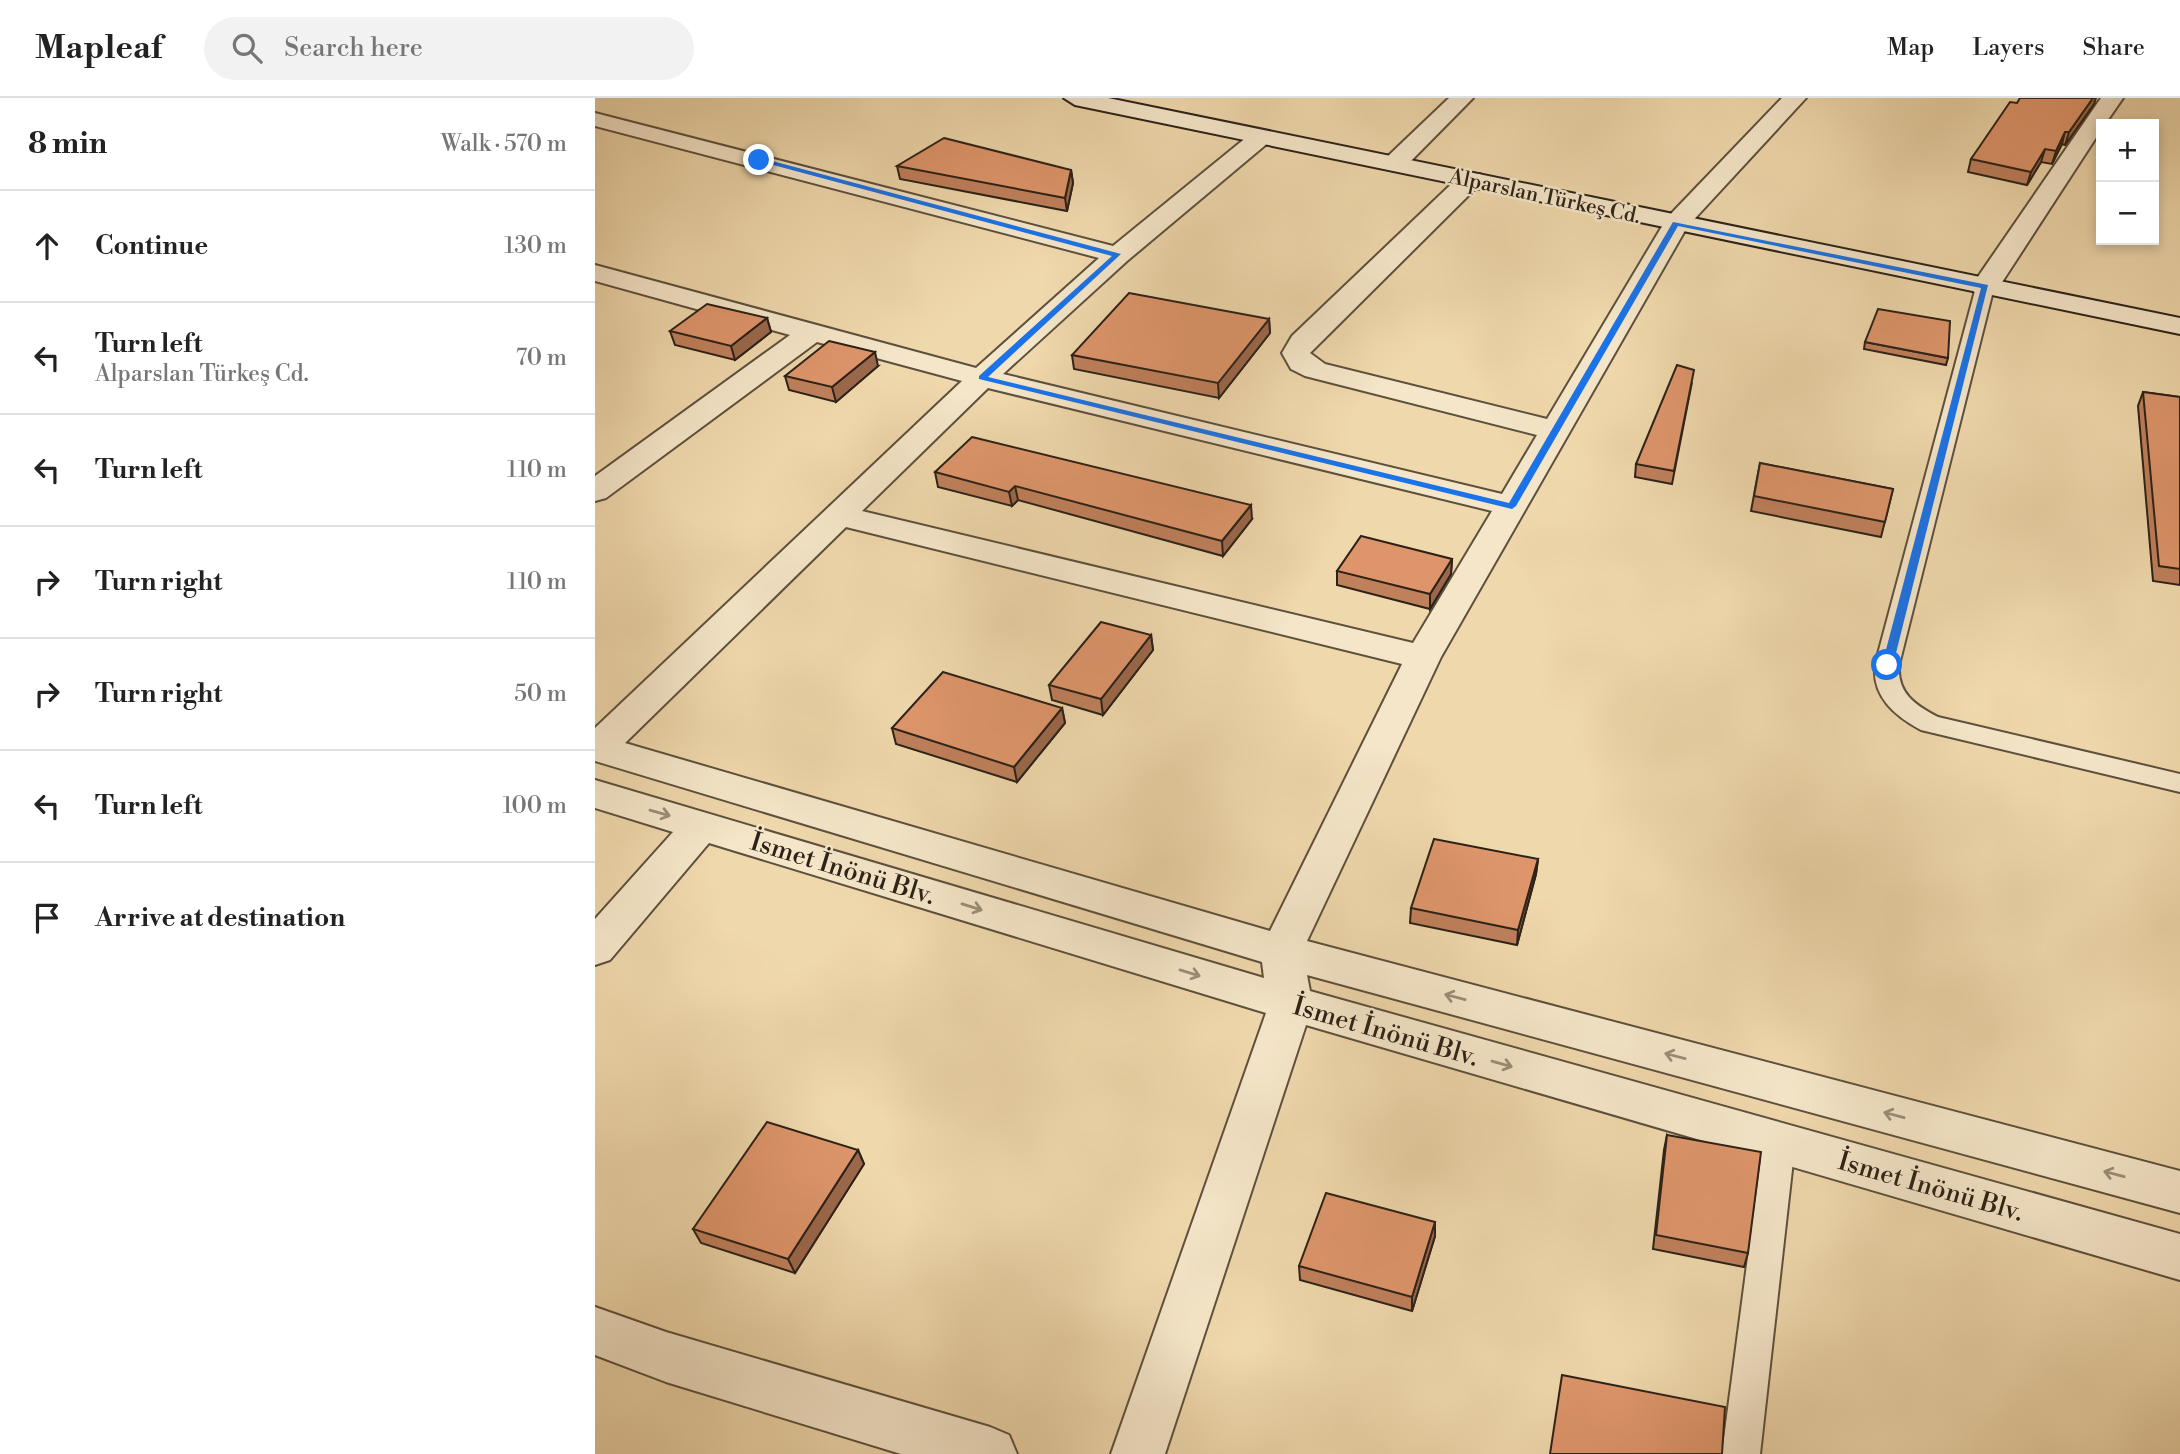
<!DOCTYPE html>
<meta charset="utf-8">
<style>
body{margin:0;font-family:"Libre Bodoni",serif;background:#f2f2f2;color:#222}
.controls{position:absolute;right:21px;top:21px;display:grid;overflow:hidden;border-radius:0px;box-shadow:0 4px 10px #0003}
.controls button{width:63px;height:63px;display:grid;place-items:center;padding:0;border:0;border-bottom:2px solid #e0e0e0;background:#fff;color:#222;font:35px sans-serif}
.stop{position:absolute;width:21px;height:21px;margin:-16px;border:5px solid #1a73e8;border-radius:50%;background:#fff}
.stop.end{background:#1a73e8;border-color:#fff;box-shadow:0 2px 7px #0008}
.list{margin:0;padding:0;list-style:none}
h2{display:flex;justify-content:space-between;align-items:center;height:91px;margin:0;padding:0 28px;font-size:30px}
h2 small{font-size:23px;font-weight:400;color:#767676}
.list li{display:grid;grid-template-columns:46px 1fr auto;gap:21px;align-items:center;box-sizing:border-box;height:112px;padding:0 28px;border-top:2px solid #e0e0e0}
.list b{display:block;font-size:26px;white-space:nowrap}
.list p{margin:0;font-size:23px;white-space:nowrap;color:#767676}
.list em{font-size:23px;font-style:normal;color:#767676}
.icon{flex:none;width:38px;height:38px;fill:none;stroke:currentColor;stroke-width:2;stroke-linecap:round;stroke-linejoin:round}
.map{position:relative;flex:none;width:1585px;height:1356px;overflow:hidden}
header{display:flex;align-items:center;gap:42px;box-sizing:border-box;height:98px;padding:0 35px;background:#fff;border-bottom:2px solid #e0e0e0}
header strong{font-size:33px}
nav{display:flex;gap:38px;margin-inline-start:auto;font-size:24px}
.search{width:490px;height:63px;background:#f2f2f2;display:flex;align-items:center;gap:18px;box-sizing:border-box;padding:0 24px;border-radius:38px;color:#767676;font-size:26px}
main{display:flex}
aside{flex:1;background:#fff}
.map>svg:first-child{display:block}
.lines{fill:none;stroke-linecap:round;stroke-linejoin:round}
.lane-casing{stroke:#5d503d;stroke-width:4}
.street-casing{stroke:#5d503d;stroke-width:4}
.secondary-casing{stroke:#2c2218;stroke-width:4}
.lane{fill:#f5e6c9;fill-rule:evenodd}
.street{fill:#f5e6c9;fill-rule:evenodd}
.secondary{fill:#f5e6c9;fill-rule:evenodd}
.wall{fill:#bf805c;stroke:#2c2218;stroke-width:2}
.shaded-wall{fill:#9b684b;stroke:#2c2218;stroke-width:2}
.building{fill:#de956b;stroke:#2c2218;stroke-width:2}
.oneway{stroke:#9b8e79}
.route{fill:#1a73e8}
.labels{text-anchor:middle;stroke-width:5;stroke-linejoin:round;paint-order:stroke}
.far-street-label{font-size:21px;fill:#2c2218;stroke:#f5e6c9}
.street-label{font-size:26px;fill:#2c2218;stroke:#f5e6c9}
</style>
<header>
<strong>Mapleaf</strong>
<div class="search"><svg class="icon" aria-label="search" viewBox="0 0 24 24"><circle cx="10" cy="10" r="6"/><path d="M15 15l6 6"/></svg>Search here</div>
<nav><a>Map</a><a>Layers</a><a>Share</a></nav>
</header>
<main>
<aside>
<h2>8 min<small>Walk · 570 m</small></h2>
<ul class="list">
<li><svg class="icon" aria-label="ahead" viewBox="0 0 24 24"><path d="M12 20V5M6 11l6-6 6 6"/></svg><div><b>Continue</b></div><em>130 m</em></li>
<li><svg class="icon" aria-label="left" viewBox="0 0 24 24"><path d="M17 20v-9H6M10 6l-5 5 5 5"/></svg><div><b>Turn left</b><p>Alparslan Türkeş Cd.</p></div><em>70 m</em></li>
<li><svg class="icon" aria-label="left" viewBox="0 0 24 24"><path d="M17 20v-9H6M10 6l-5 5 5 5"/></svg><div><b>Turn left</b></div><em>110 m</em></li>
<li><svg class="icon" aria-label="right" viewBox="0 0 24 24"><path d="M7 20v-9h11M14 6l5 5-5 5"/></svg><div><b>Turn right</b></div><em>110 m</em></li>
<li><svg class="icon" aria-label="right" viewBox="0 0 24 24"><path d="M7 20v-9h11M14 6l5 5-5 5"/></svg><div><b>Turn right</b></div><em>50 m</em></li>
<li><svg class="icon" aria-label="left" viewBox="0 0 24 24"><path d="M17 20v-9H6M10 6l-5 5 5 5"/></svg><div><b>Turn left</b></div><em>100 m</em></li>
<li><svg class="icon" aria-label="arrive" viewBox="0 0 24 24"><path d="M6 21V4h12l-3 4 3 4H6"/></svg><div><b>Arrive at destination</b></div></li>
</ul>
</aside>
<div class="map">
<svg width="1585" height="1356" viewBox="0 0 1585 1356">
<rect width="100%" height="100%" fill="#efd8ac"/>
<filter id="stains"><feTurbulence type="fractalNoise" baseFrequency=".00286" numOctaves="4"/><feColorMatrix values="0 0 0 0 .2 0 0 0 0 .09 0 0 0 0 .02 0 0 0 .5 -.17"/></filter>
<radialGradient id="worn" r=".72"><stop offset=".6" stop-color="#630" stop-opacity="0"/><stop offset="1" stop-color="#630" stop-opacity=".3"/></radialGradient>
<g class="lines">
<!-- lane casing -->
<g class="lane-casing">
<g id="lane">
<path d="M1390 183 1399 189 1304 567C1302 595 1320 607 1343 619L1585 676V694L1326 632C1300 618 1277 599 1280 567L1381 189Z"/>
<polygon points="1184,1031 1195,1035 1200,1045 1165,1356 1127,1356 1168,1045 1173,1035"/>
</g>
</g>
<!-- street casing -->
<g class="street-casing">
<g id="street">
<polygon points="854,0 878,0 808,71 790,71 787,66 790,61"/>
<path d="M1187 0H1211L1092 129 846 559 712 843 1585 1073V1115L712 877 715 893 1585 1136V1182L711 927 570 1356H516L671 915 114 745 15 862 0 867V821L78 734 0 710V682L669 880 667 864 0 663V630L367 283 222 244 11 400 0 403V378L195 237 0 183V167L381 270 504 160 0 28V15L518 148 658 34H674L678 39 674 44 532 163 408 276 907 396 942 337 710 278 696 271 687 255 697 238 867 76H885L888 81 885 86 715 255 730 266 952 321 1072 120ZM393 290 897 413 818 545 267 413ZM251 429 807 566 675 833 30 645Z"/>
<polygon points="1506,0 1528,0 1510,26 1506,26 1506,32 1400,195 1380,195 1376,189"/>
<polygon points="0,1209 71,1234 395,1329 414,1337 422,1356 306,1356 71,1284 0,1257"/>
</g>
</g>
<!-- secondary casing -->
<g class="secondary-casing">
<polygon id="secondary" points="469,0 513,0 1585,220 1585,236 480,7"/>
</g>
<!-- lane -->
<use href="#lane" class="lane"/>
<!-- street -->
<use href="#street" class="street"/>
<!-- secondary -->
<use href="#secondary" class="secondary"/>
</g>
<!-- wall -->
<g class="wall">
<polygon points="1422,5 1499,6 1470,47 1467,46 1457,66 1446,64 1432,87 1373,74 1376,61"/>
<polygon points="302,68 476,72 478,85 472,113 305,81"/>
<polygon points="172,220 176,234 140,262 80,247 75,233"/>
<polygon points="674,221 675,235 624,300 479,271 477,257"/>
<polygon points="1270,244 1353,260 1351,267 1269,251"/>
<polygon points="283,268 241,304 194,292 190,278"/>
<polygon points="1097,284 1077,386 1040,379 1041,366"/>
<polygon points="1548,294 1585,299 1585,487 1558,483 1543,308"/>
<polygon points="1165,365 1298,391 1286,439 1156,413"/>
<polygon points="340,374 657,421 628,458 423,402 417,408 343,389"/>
<polygon points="857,461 856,476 835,511 742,487 742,473"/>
<polygon points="556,537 558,552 508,617 457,602 454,587"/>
<polygon points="467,610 470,625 422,684 301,646 297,630"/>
<polygon points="943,761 941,776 922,847 815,825 816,810"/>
<polygon points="1072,1037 1153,1155 1149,1169 1058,1151 1069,1052"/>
<polygon points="263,1052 269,1066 200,1175 106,1145 98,1131"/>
<polygon points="840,1124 840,1138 817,1213 705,1182 704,1168"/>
</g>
<!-- shaded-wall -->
<g class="shaded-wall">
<polygon points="1498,0 1501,0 1499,6 1470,47 1474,34"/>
<polygon points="1470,34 1467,46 1457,66 1461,53"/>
<polygon points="1450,51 1446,64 1432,87 1436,74"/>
<polygon points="476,72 478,85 472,113 470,100"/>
<polygon points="172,220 176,234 140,262 136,248"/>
<polygon points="674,221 675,235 624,300 623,285"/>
<polygon points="280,254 283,268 241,304 237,289"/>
<polygon points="420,388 423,402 417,408 414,394"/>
<polygon points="656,407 657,421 628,458 627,443"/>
<polygon points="857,461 856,476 835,511 835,496"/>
<polygon points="556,537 558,552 508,617 506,601"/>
<polygon points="467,610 470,625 422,684 419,669"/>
<polygon points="943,761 941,776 922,847 923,832"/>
<polygon points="263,1052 269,1066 200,1175 193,1161"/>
<polygon points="840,1124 840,1138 817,1213 817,1199"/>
</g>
<!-- building -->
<g class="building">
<polygon points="1425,0 1498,0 1474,34 1470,34 1461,53 1450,51 1436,74 1376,61 1415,4 1422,5"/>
<polygon points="349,40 476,72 470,100 302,68"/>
<polygon points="534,195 674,221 623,285 477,257"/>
<polygon points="112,206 172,220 136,248 75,233"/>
<polygon points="1283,211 1355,223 1353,260 1270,244"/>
<polygon points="234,243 280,254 237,289 190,278"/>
<polygon points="1082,267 1099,272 1079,373 1041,366"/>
<polygon points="1548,294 1585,299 1585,471 1564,468"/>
<polygon points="377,339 656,407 627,443 420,388 414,394 340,374"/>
<polygon points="1165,365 1298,391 1290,424 1159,398"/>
<polygon points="766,438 857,461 835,496 742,473"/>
<polygon points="506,524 556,537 506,601 454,587"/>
<polygon points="348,574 467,610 419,669 297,630"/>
<polygon points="839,741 943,761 923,832 816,810"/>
<polygon points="172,1024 263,1052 193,1161 98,1131"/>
<polygon points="1072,1037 1166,1054 1153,1155 1061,1137"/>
<polygon points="731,1095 840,1124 817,1199 704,1168"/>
<polygon points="967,1277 1130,1309 1127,1356 955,1356"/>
</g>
<!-- one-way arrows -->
<defs><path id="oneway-shaft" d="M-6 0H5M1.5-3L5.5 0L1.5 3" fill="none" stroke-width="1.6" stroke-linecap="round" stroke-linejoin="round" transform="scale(1.75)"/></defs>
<g class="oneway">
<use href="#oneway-shaft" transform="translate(65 715) rotate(16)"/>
<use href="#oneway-shaft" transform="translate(377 809) rotate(17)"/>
<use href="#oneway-shaft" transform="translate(595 875) rotate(17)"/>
<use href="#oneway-shaft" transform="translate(860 899) rotate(-165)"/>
<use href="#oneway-shaft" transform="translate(1080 958) rotate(-165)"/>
<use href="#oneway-shaft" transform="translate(907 966) rotate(16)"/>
<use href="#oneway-shaft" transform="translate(1299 1017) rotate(-165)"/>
<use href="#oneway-shaft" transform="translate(1519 1076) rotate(-165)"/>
</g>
<!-- route -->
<polygon class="route" points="166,60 526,156 393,279 914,405 1078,124 1393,187 1298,567 1292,571 1287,567 1386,190 1083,128 921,408 917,411 384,281 384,278 517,158 160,62"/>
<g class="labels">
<!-- far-street labels -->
<g class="far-street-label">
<text transform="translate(950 98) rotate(12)" y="7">Alparslan Türkeş Cd.</text>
</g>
<!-- street labels -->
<g class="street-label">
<text transform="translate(248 770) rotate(17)" y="9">İsmet İnönü Blv.</text>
<text transform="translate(791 933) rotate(16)" y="9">İsmet İnönü Blv.</text>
<text transform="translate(1336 1088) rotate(16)" y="9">İsmet İnönü Blv.</text>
</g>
</g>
<rect width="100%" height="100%" filter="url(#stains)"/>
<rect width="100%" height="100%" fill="url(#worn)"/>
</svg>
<div class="controls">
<button>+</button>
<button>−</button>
</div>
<div class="stop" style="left:1292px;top:567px"></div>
<div class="stop end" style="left:164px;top:62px"></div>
</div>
</main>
